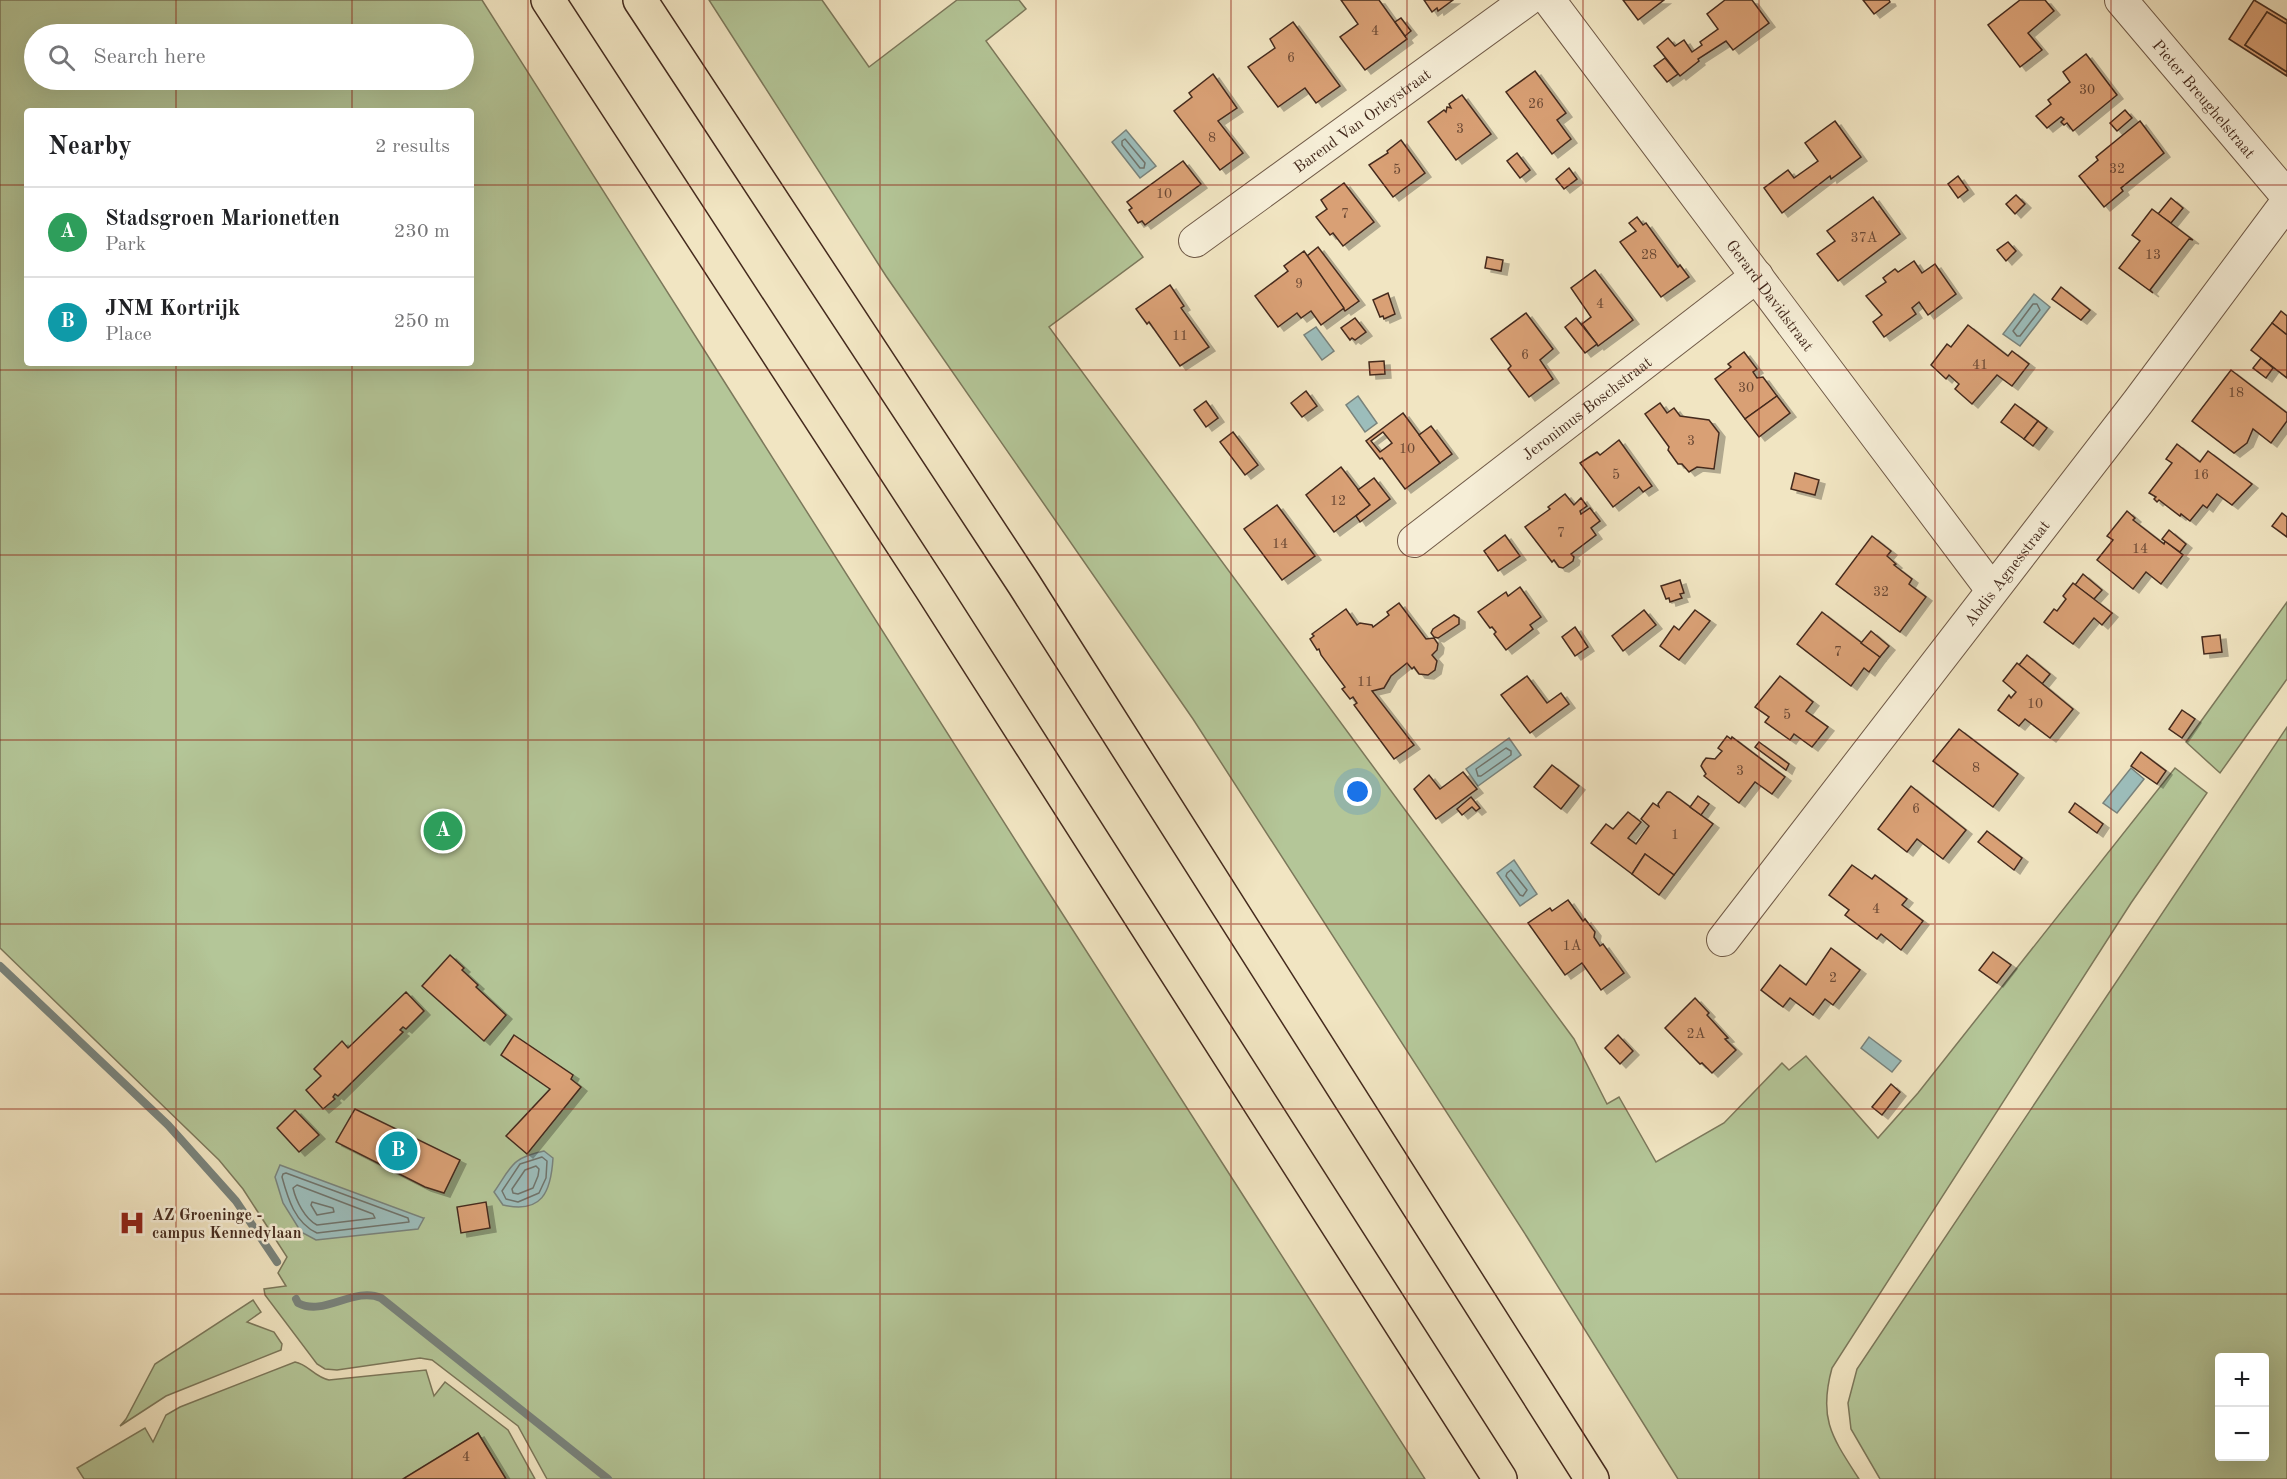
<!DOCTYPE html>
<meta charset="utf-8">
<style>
body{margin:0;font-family:"Old Standard TT",serif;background:#f6f6f6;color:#202124}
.controls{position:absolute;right:18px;bottom:18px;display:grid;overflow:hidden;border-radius:6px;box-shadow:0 6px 24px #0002}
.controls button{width:54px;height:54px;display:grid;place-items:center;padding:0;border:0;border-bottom:2px solid #e0e0e0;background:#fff;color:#202124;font:30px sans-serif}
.you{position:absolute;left:1358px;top:792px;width:21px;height:21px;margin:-15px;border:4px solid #fff;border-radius:50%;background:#1a73e8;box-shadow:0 0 0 9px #1a73e833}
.badge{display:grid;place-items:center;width:39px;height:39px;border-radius:50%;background:#0b8043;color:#fff;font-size:20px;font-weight:700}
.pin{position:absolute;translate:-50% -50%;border:3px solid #fff;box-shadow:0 2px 6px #0006}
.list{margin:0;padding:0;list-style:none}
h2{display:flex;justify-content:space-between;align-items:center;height:78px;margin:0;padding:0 24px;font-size:26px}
h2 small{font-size:20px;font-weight:400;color:#757577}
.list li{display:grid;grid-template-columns:39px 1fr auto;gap:18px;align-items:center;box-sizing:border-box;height:90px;padding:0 24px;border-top:2px solid #e0e0e0}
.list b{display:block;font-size:22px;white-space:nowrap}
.list p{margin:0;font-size:20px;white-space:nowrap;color:#757577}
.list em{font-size:20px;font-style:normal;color:#757577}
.icon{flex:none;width:33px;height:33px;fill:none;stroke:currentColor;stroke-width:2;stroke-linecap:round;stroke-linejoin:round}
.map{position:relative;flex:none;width:2287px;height:1479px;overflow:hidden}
.search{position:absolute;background:#fff;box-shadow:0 6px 24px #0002;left:24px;top:24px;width:450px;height:66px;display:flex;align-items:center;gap:15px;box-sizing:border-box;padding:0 21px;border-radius:33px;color:#757577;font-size:22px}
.panel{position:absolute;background:#fff;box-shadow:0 6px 24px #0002;left:24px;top:108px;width:450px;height:258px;border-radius:6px}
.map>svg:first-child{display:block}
.green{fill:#b4c698;stroke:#7c785b;stroke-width:1.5;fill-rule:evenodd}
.water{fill:#9cbdbb;stroke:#79837c;stroke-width:1.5}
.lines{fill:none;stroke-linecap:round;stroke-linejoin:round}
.shore{stroke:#70746c;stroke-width:1.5}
.stream{stroke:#79837c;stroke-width:8}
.building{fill:#d9a075;stroke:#452b1e;stroke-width:1.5;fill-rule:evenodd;filter:url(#shadow)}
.minor-casing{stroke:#705a47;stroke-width:34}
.motorway-casing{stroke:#452b1e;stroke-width:36}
.minor{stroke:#f6eed7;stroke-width:32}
.motorway{stroke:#f1e5c2;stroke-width:33}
.grid{fill:none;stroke:#8f2418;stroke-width:1.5;stroke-opacity:0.55}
.labels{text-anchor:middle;stroke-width:5;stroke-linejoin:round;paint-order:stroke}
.number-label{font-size:14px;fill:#6a4834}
.street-label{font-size:16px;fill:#452b1e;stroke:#f6eed7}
.poi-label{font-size:16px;font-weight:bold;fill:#452b1e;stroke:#f6eed7;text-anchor:start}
</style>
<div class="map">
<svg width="2287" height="1479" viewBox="0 0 2287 1479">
<defs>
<filter id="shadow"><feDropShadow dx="6" dy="4" stdDeviation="0" flood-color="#0004"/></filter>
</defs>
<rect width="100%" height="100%" fill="#f1e5c2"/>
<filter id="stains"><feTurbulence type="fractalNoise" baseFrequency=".00333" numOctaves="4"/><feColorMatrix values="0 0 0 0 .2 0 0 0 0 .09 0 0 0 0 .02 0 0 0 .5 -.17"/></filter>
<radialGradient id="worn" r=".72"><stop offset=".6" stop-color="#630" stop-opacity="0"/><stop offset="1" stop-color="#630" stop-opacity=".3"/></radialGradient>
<!-- green -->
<g class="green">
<path d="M0 0H482L1026 857 1425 1479H547L518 1426 432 1360 420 1358 337 1370 325 1369 317 1364 265 1295 264 1289 286 1286 278 1273 287 1257 243 1189 219 1160 0 948ZM34 34H464V80H34ZM27 111H471V363H27Z"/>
<path d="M709 0H822L869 67 957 0H1019L1026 9 986 41 1143 257 1049 327 1574 1039 1607 1104 1619 1097 1656 1162 1724 1123 1782 1063 1789 1070 1806 1056 1878 1138 1918 1093 2175 768 2207 793 2131 903 1832 1368C1818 1419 1832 1437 1859 1479H1678L1527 1237 1193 719 886 276Z"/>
<polygon points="2287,602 2287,679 2220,773 2186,742"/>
<path d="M2287 727V1479H1880L1851 1429 1848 1403 1857 1369ZM2220 1358H2264V1456H2220Z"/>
<polygon points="253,1300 261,1312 247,1322 274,1332 282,1344 281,1350 166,1396 120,1426 126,1419 155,1364"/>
<path d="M295 1362C308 1364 314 1377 329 1380L426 1370 434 1396 445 1382 508 1430 535 1479H506L478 1433 403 1479H84L77 1468 145 1428 153 1442 166 1415 180 1407Z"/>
</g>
<!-- water -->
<g class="water">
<polygon points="1126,130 1156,166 1140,178 1112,142"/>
<polygon points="2034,294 2050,307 2020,346 2003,334"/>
<polygon points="1316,327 1334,351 1322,360 1304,335"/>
<polygon points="1358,396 1377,423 1365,432 1346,405"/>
<polygon points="1509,738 1521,755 1478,786 1466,769"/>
<polygon points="2131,768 2144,779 2117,813 2103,803"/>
<polygon points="1514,860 1537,894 1520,906 1497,873"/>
<polygon points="1869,1037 1901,1061 1892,1072 1861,1048"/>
<path d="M544 1151 553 1158C551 1192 542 1214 503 1205L494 1192C512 1166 511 1158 544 1151Z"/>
<polygon points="280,1165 423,1218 424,1218 418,1229 316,1240 301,1232 283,1203 275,1177"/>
</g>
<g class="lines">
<!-- shore -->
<g class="shore">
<polygon points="1125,139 1145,163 1144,168 1140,168 1122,145 1122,141"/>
<polygon points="2033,304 2037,304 2040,310 2020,336 2017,336 2013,331"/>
<polygon points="1506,748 1511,751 1511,755 1481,776 1478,776 1476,769"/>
<polygon points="1511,870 1527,890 1523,896 1520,895 1506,876 1507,873"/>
<polygon points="542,1157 547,1161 546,1178 539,1193 518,1202 506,1199 502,1191 520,1164"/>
<polygon points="536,1166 539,1169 538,1176 533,1188 518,1194 513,1193 512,1189 525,1170"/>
<path d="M286 1173 408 1218 409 1222 317 1233C295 1223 288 1199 282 1177L283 1174Z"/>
<path d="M297 1185 373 1214 375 1218 317 1225C305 1219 296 1201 293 1188Z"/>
<polygon points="312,1202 333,1208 334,1212 317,1215 311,1205"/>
</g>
<!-- stream -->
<g class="stream">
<polyline points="0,966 168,1125 236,1201 277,1262"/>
<path d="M296 1299 298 1303C324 1317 354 1286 381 1298L608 1479"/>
</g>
</g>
<!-- building -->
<g class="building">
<polygon points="1341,0 1379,0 1407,39 1365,70 1340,37 1358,24"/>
<polygon points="1424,0 1453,0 1438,11 1437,8 1432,12"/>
<polygon points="1623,0 1664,0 1638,20"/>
<polygon points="1725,0 1752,0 1769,23 1733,50 1726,41 1698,59 1699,61 1680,76 1657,47 1668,38 1675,46 1684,40 1692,52 1702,45 1700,42 1718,29 1707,14"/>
<polygon points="1863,0 1889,0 1890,2 1874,14"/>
<polygon points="2020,0 2045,0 2054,11 2028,33 2042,50 2020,67 1988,25"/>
<polygon points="2254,0 2287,20 2287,24 2267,12 2245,45 2287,72 2287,76 2229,39"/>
<polygon points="2267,12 2287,24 2287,72 2245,45"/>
<polygon points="1401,18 1411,31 1405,36 1395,22"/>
<polygon points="1293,22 1340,86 1316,103 1305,88 1278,107 1248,67 1275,48 1270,39"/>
<polygon points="2086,54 2117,95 2073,131 2067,123 2064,125 2061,122 2064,119 2061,117 2047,128 2036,116 2051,104 2048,100 2070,82 2063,72"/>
<polygon points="1665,58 1678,74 1667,82 1654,66"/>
<polygon points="1535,71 1566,113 1557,120 1571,139 1552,154 1506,92"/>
<polygon points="1213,74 1237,108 1218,121 1243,153 1220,170 1174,111 1192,97 1189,93"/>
<polygon points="1462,95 1491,134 1456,160 1428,122 1444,110 1446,112 1447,107 1451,108 1449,104"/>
<polygon points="2125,110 2132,118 2117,131 2110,123"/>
<polygon points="1835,121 1861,157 1831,179 1830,176 1782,213 1764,188 1788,170 1794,178 1818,161 1805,143"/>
<polygon points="2140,121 2164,153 2121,188 2123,191 2104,207 2079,176 2098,160 2096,157"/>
<polygon points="1401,140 1425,173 1393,197 1369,165 1388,153 1387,151"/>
<polygon points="1517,153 1530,170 1520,178 1507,161"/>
<polygon points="1183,161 1201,184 1145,225 1142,221 1138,223 1129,210 1132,208 1127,202"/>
<polygon points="1569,168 1577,179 1564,189 1556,179"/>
<polygon points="1958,176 1968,190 1958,198 1948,184"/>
<polygon points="1344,183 1374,222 1343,246 1333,233 1330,235 1316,217 1327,209 1321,200"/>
<polygon points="2016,195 2025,204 2015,214 2006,204"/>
<polygon points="1873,197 1900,234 1838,281 1817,254 1835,241 1827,231"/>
<polygon points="2171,198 2183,208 2171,223 2158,214"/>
<polygon points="2152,209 2193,240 2189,239 2150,290 2153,293 2119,268 2140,241 2132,235"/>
<polygon points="1637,217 1643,225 1646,223 1678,267 1680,265 1689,277 1661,297 1620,242 1636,231 1629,223"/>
<polygon points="2008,242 2016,251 2006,261 1997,250"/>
<polygon points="1318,247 1359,301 1345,311 1307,256"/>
<polygon points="1304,251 1344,308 1321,325 1311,311 1301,318 1297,313 1278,327 1255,296 1288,271 1284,266"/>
<polygon points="1487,257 1503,260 1501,271 1485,268"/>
<polygon points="1914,261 1922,273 1935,264 1956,294 1928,315 1919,302 1912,308 1916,314 1884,337 1873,322 1882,315 1866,296 1886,282 1883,278 1895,269 1898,272"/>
<polygon points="1595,270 1633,320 1598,346 1582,324 1591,317 1571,288"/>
<polygon points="1170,285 1184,306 1181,308 1209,347 1180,366 1149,322 1147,324 1136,309"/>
<polygon points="2061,287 2090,310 2081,320 2052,299"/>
<polygon points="1388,293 1395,314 1384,319 1383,316 1380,317 1373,300"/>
<polygon points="2281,311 2287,316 2287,335 2272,323"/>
<polygon points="1526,313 1553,349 1540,360 1553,379 1529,397 1508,369 1511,366 1491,339"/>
<polygon points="1355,318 1366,332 1355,340 1352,338 1350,340 1341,328"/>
<polygon points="1576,318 1597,344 1585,353 1565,327"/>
<polygon points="2272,323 2287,335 2287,378 2251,350"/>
<polygon points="1968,325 2008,356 2012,351 2029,364 2012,386 1997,375 1972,404 1955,389 1959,384 1949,375 1946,379 1931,365 1947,344 1951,347"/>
<polygon points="1744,352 1757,369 1753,372 1757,378 1763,377 1777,396 1745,419 1715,379 1731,367 1728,364"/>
<polygon points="2261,358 2273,368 2266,378 2253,368"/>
<polygon points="1384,361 1385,374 1370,375 1369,362"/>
<polygon points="2231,370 2287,413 2287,421 2271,443 2253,429 2247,443 2234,453 2192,421"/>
<polygon points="1306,391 1317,406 1302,417 1291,403"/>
<polygon points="1777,396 1790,413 1759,437 1745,419"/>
<polygon points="1206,401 1218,418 1206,427 1194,410"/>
<polygon points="1660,403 1667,413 1674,408 1680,416 1709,420 1719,433 1714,469 1697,467 1689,472 1682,464 1678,464 1668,450 1669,447 1645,414"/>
<polygon points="2015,404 2038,421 2024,439 2001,422"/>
<path d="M1403 413 1440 463 1405 489 1382 458 1380 459 1366 441ZM1383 432 1392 443 1380 452 1371 441Z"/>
<polygon points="2038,421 2047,428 2033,446 2024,439"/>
<polygon points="1431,426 1452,454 1440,463 1419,435"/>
<polygon points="1233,432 1258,465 1245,475 1220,442"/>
<polygon points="1619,440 1652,486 1643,492 1639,487 1613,507 1580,463 1597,452 1600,455"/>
<polygon points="2177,444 2200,462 2208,451 2252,484 2232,505 2217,494 2207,508 2203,505 2190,521 2181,514 2180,516 2159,500 2157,502 2154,499 2156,497 2149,493 2172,463 2166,459"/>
<polygon points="1341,467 1370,505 1334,532 1306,495"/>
<polygon points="1795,473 1819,480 1815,495 1791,489"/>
<polygon points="1374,478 1390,499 1360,522 1356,516 1370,505 1358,490"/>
<polygon points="1565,494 1574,505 1581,498 1587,506 1580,511 1581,514 1590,508 1600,521 1591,528 1596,535 1571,554 1574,557 1573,561 1563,568 1559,567 1554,560 1552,562 1525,527 1550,509 1548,507"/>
<polygon points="1277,505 1315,556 1282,580 1244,529"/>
<polygon points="2127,511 2135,518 2133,520 2164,544 2165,541 2183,555 2161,584 2146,572 2133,589 2097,560 2113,540 2107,536"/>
<polygon points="2282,513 2287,517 2287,537 2272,526"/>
<polygon points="2169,530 2186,544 2180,552 2162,539"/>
<polygon points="1505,535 1520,556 1498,571 1484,551"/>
<polygon points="1872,536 1891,551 1887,556 1896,564 1894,565 1912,579 1909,584 1926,597 1900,632 1836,584"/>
<polygon points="2083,574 2102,590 2094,599 2075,585"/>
<polygon points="1680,580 1684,593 1680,594 1682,598 1670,602 1669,598 1666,599 1661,586"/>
<polygon points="2073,583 2112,613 2102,625 2094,618 2073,644 2044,622 2054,609 2057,611 2066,599 2063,596"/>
<polygon points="1520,587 1541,617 1530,625 1533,629 1506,650 1494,634 1496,632 1492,627 1490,628 1478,612 1506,592 1508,596"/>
<polygon points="1399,603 1426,639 1434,638 1438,644 1437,650 1432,655 1437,661 1435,670 1428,675 1419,674 1414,667 1412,669 1407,663 1391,676 1384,688 1372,691 1414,745 1394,759 1354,705 1357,703 1353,697 1350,699 1342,689 1345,687 1321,655 1319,649 1317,650 1310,639 1314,636 1312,634 1346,609 1357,625 1360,623 1372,625 1373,627 1389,615 1387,612"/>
<polygon points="1644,610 1656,625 1623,651 1612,636"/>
<polygon points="1695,610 1710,621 1679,660 1660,646 1674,626 1679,630"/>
<polygon points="1822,612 1880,657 1869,672 1864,668 1851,686 1797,644"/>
<polygon points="1454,615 1459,618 1459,624 1438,638 1434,637 1431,633 1433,629"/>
<polygon points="1575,627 1588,647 1575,656 1562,637"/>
<polygon points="1871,631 1889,646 1880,657 1861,643"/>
<polygon points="2220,635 2222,652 2204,654 2202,637"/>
<polygon points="2027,655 2050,674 2042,684 2019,665"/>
<polygon points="2017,663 2073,709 2050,738 2025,719 2019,726 1998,710 2009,695 2011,698 2016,692 2003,681"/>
<polygon points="1527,676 1547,703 1561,693 1569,704 1530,733 1501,695"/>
<polygon points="1780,676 1813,702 1806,711 1828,727 1812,747 1794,734 1790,740 1765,722 1769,717 1755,707"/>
<polygon points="2182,710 2195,719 2182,738 2169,729"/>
<polygon points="1959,729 2018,774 1993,807 1933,761"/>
<polygon points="1727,736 1731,739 1732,737 1785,777 1772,794 1755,782 1739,803 1704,776 1706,774 1701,766 1703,762 1706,758 1715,759 1722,751 1718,748"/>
<polygon points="1759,742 1789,764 1786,770 1755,747"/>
<polygon points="2141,752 2166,771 2157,784 2131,766"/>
<polygon points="1552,765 1579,786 1561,809 1534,787"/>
<polygon points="1463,772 1477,789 1436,819 1414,789 1429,775 1440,789"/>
<polygon points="1911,786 1966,830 1943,859 1917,839 1907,852 1878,829"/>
<polygon points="1667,792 1670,792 1713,824 1674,875 1645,854 1632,874 1591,843 1606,824 1613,829 1628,812 1641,822 1628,838 1636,844 1649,826 1641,819 1653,803 1659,807 1658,804"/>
<polygon points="1698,796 1709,804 1701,815 1690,807"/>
<polygon points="1471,797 1480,808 1476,811 1472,807 1462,815 1457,809"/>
<polygon points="2075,803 2103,824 2097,833 2069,812"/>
<polygon points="1987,831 2022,858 2014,870 1978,842"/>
<polygon points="1645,854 1674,875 1659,895 1632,874"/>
<polygon points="1852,865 1872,879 1875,875 1907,899 1902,905 1923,921 1901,950 1881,934 1877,939 1845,915 1849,910 1829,895"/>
<polygon points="1568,900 1583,921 1585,919 1595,932 1594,937 1600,946 1603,944 1624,973 1601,990 1582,963 1565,975 1528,923 1550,908 1552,911"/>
<polygon points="1831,948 1860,970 1833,1005 1825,999 1813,1015 1790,998 1783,1007 1761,990 1780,965 1806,985"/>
<polygon points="1993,952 2011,965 1997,983 1979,970"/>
<polygon points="450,955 464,968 462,970 478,985 476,987 506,1015 484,1041 422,986"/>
<polygon points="406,992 424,1011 406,1029 403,1027 400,1030 403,1032 338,1096 335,1094 333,1097 335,1099 323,1109 306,1090 321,1076 314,1069 342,1041 348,1048"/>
<polygon points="1695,998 1709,1013 1707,1015 1728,1038 1725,1039 1736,1050 1712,1073 1702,1063 1700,1064 1665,1028"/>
<polygon points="514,1035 573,1075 571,1079 581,1087 527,1154 506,1136 550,1089 501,1055"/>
<polygon points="1618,1035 1633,1051 1620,1064 1605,1048"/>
<polygon points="1891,1084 1900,1092 1882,1115 1872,1107"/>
<polygon points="355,1109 460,1160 444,1193 425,1187 336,1142"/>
<polygon points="295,1110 319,1135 299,1152 277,1128"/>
<polygon points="486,1202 490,1228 461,1233 457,1207"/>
<polygon points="478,1433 506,1479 403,1479"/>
</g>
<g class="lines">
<!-- minor casing -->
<g class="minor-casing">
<g id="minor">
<path id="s1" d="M1549 0 1992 590"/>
<path id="s2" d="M2121 0 2287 196"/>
<path id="s3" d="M1195 241 1527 0"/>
<path id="s4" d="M1414 541 1757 276"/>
<path id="s5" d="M1723 940 2138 402 2287 202"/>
</g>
</g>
<!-- motorway casing -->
<g class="motorway-casing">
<g id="motorway">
<polyline points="548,0 931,588 1500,1479"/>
<polyline points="640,0 1024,584 1592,1479"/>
</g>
</g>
<!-- minor -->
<use href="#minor" class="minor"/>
<!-- motorway -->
<use href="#motorway" class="motorway"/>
</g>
<!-- grid -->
<path class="grid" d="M176 0V34M352 0V34M528 0V1479M704 0V1479M880 0V1479M1056 0V1479M1231 0V1479M1407 0V1479M1583 0V1479M1759 0V1479M1935 0V1479M2111 0V1479M176 80V111M352 80V111M0 185H27M471 185H2287M176 363V1479M352 363V1479M0 370H2287M0 555H2287M0 740H2287M0 924H2287M0 1109H2287M0 1294H2287"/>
<!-- icons -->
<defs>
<g id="hospital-bare" transform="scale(2.07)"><path d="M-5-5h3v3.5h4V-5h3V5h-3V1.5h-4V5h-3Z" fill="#8f2418" stroke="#f6eed7" stroke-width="2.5" paint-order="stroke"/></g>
</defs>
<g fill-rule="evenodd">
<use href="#hospital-bare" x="132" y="1223"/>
</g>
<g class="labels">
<!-- number labels -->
<g class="number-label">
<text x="1375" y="35">4</text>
<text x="1291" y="62">6</text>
<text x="2087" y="94">30</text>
<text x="1536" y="108">26</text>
<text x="1460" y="133">3</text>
<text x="1212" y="142">8</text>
<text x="2117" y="173">32</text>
<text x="1397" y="174">5</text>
<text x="1164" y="198">10</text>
<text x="1345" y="218">7</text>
<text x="1864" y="242">37A</text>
<text x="1649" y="259">28</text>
<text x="2153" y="259">13</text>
<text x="1299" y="288">9</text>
<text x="1600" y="308">4</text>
<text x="1180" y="340">11</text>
<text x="1525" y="359">6</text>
<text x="1980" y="369">41</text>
<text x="1746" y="392">30</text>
<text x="2236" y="397">18</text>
<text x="1691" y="445">3</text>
<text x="1407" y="453">10</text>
<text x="1616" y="479">5</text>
<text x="2201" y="479">16</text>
<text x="1338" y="505">12</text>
<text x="1561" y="537">7</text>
<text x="1280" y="548">14</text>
<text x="2140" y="553">14</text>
<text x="1881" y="596">32</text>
<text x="1838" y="656">7</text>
<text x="1365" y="686">11</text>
<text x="2035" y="708">10</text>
<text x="1787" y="719">5</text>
<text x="1976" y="772">8</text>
<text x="1740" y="775">3</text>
<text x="1916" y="813">6</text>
<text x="1675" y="839">1</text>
<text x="1876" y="913">4</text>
<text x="1572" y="950">1A</text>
<text x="1833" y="982">2</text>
<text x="1696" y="1038">2A</text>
<text x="466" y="1461">4</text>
</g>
<!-- street labels -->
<g class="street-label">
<text dy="6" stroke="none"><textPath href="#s2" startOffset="129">Pieter Breughelstraat</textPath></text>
<text dy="6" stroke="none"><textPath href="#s3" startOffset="206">Barend Van Orleystraat</textPath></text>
<text dy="6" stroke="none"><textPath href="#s1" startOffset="369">Gerard Davidstraat</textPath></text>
<text dy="6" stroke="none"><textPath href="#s4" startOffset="218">Jeronimus Boschstraat</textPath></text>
<text dy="6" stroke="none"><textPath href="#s5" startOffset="464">Abdis Agnesstraat</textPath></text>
</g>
<!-- poi labels -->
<g class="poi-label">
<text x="152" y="1220">AZ Groeninge -<tspan x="152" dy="18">campus Kennedylaan</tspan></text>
</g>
</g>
<rect width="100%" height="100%" filter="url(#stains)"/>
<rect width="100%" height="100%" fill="url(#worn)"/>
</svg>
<div class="controls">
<button>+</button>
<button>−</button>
</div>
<div class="you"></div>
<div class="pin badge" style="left:443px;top:831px;background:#2e9e5b">A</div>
<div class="pin badge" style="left:398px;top:1151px;background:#0f9aa8">B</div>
<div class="search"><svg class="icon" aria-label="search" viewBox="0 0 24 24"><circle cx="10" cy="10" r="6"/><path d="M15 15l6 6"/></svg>Search here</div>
<section class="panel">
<h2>Nearby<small>2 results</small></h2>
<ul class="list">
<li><span class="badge" style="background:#2e9e5b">A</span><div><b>Stadsgroen Marionetten</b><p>Park</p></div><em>230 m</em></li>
<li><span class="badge" style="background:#0f9aa8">B</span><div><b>JNM Kortrijk</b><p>Place</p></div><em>250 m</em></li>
</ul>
</section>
</div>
